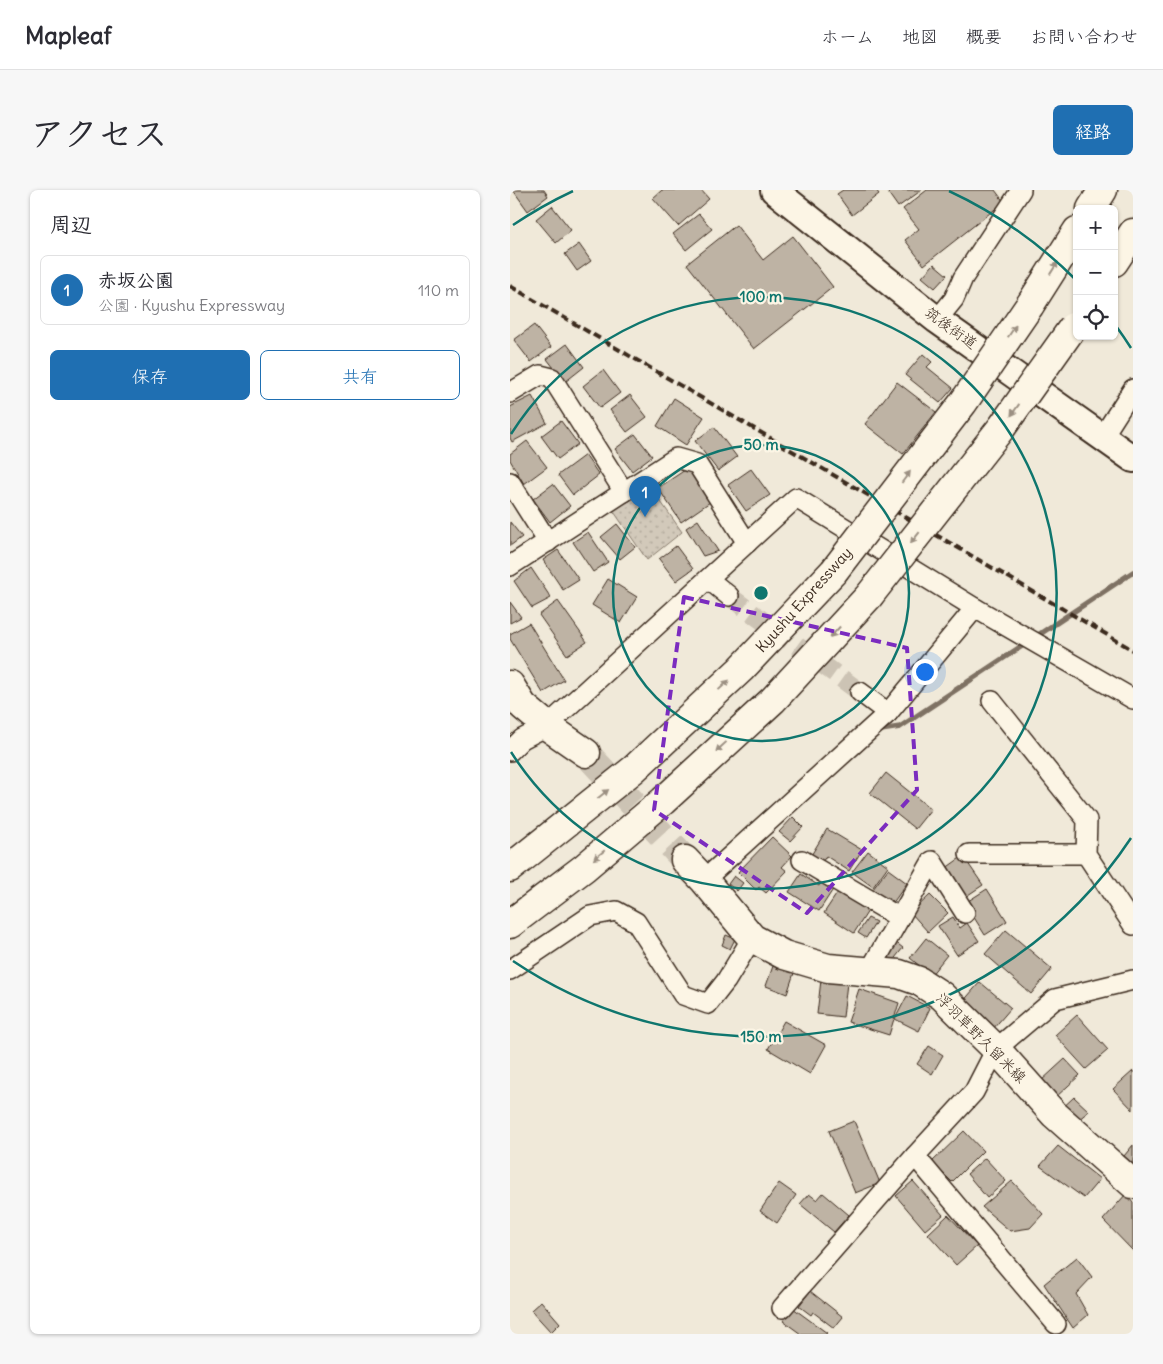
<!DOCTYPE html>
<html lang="ja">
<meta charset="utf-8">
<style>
body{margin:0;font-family:Delius,"Klee One",sans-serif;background:#f7f7f7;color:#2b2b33}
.controls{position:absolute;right:15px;top:15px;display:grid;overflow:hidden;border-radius:8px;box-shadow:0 1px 4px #0004}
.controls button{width:45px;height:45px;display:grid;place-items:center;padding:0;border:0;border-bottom:1px solid #e1e1e2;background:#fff;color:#2b2b33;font:25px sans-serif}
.you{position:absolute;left:414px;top:481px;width:18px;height:18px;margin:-12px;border:4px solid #fff;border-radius:50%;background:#1a73e8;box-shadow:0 0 0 8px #1a73e833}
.badge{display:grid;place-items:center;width:32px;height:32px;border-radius:50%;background:#1f6fb2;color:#fff;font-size:16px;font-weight:700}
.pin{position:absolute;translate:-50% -41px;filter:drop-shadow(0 1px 2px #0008)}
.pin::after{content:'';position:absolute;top:26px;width:18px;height:15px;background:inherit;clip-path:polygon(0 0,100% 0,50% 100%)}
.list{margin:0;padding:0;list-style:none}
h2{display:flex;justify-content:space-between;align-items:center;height:65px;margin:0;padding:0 20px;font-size:21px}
h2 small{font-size:16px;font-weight:400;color:#7c7c81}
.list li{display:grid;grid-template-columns:32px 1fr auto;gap:15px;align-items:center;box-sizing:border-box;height:70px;margin:0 10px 10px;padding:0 10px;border:1px solid #e1e1e2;border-radius:8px}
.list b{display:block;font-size:19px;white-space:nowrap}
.list p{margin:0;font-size:16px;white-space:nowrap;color:#7c7c81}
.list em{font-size:16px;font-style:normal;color:#7c7c81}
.actions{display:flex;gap:10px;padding:15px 20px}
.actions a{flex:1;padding:11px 0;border:1px solid #1f6fb2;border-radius:8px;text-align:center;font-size:18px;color:#1f6fb2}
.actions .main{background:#1f6fb2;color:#fff}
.icon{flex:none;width:28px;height:28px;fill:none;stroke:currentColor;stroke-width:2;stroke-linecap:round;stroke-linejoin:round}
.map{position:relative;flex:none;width:623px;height:1144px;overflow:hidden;border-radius:8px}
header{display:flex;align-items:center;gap:30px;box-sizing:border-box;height:70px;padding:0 25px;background:#fff;border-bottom:1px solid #e1e1e2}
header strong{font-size:24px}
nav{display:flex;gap:28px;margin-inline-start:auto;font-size:18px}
.intro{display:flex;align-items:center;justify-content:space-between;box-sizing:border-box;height:120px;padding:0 30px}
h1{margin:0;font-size:35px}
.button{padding:12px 22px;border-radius:8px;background:#1f6fb2;color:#fff;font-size:18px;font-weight:700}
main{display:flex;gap:30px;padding:0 30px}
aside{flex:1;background:#fff;border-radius:8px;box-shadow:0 1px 4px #0004}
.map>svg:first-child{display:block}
.grass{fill:url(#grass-dots);stroke:#867a6c}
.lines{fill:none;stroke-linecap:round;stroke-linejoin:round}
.stream{stroke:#7e7163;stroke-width:5.5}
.building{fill:#beb3a4;stroke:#3b2a1e}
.street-tunnel{stroke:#ccc3b4;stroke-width:19;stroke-dasharray:19 9;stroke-linecap:butt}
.primary-tunnel{stroke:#ccc3b4;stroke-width:28;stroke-dasharray:28 14;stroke-linecap:butt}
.street-casing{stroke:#3b2a1e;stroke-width:22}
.secondary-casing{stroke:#3b2a1e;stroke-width:30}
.primary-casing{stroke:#3b2a1e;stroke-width:31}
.highway-casing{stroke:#3b2a1e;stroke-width:31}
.street{stroke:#fcf5e5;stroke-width:19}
.secondary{stroke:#fcf5e5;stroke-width:26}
.primary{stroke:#fcf5e5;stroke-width:28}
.highway{stroke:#fcf5e5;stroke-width:28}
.rail{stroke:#3b2a1e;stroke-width:4;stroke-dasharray:8 4;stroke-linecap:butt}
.highway-bridge-casing{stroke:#3b2a1e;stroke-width:31;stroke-linecap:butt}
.highway-bridge{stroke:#fcf5e5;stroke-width:28}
.oneway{fill:#9c9082}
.marked{fill:none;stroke:#7b2cbf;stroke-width:4;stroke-dasharray:10 6;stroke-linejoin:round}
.ring{fill:none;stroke:#0f766e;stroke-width:2.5}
.labels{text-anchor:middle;stroke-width:4.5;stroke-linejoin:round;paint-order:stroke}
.street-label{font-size:15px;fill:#3b2a1e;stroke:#fcf5e5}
.centre{fill:#0f766e;stroke:#fcf5e5;stroke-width:2.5}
.ring-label{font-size:15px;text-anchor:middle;font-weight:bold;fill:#0f766e;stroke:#fcf5e5;stroke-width:4.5;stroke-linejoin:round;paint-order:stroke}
</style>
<header>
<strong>Mapleaf</strong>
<nav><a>ホーム</a><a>地図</a><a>概要</a><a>お問い合わせ</a></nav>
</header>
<div class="intro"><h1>アクセス</h1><a class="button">経路</a></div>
<main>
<aside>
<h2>周辺<small></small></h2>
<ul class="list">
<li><span class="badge">1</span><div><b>赤坂公園</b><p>公園 · Kyushu Expressway</p></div><em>110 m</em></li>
</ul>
<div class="actions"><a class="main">保存</a><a>共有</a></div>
</aside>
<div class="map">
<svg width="623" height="1144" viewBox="0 0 623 1144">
<defs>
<pattern id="grass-dots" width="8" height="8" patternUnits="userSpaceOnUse" patternTransform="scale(1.25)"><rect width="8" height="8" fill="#d2c9ba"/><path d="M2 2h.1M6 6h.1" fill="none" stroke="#b5ad9f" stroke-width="1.8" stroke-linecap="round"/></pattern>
</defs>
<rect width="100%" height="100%" fill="#f0e9d9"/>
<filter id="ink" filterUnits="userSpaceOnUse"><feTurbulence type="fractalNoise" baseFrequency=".02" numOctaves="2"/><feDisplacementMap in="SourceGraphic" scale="10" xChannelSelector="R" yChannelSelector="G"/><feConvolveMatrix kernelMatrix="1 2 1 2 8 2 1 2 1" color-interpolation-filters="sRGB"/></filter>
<g filter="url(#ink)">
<!-- grass -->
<polygon class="grass" points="135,289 172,342 137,370 98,313"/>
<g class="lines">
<!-- stream -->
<polyline class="stream" points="371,540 390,537 623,382"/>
</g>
<!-- building -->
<g class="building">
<polygon points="3,0 34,0 38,6 18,21"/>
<polygon points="152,0 191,0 199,9 168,36 143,8"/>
<polygon points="333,0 366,0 369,4 342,25 327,4"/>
<polygon points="376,0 412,0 388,17"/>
<polygon points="417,0 485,0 494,12 414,75 395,50 409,39 393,19"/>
<polygon points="42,16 61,40 46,53 26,29"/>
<polygon points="189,24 202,39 176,60 163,44"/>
<polygon points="226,35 253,70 283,46 323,97 244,159 177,74"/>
<polygon points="69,54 81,71 67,81 55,64"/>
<polygon points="424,74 437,85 425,98 412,87"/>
<polygon points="24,135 41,157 21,172 4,150"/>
<polygon points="57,154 74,177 55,192 37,169"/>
<polygon points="413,164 422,172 417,177 443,198 430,213 395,185"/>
<polygon points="93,180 110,203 90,218 73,196"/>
<polygon points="387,192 426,222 393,264 355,234"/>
<polygon points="120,205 137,227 117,242 100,220"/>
<polygon points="22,206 37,233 2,252 0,248 0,217"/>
<polygon points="164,208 194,227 176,255 147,236"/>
<polygon points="51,231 68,254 48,269 31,246"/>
<polygon points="204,237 227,267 208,281 185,251"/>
<polygon points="125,244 142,266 122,281 105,259"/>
<polygon points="17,251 37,277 14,294 0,270 0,264"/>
<polygon points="75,265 89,285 63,305 48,285"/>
<polygon points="178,278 200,312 171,332 148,298"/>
<polygon points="241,279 260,305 236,321 218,295"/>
<polygon points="43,294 60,316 40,332 23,309"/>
<polygon points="188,330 208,361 193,366 176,338"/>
<polygon points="0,332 12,347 0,356"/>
<polygon points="107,334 125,357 110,369 91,347"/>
<polygon points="78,342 98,372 83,382 63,352"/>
<polygon points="166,356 183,379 166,391 149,369"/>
<polygon points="48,360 69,390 53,400 33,370"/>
<polygon points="21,378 41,408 22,418 4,391"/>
<polygon points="98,389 127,407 111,433 82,415"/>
<polygon points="48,411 77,452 57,465 29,425"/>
<polygon points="0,412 11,427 0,433"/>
<polygon points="19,433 54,490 33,503 0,449 0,444"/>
<polygon points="376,583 421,619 405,639 360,603"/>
<polygon points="283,627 293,637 280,651 269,642"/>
<polygon points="317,639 352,660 339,681 316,666 311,674 300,667"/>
<polygon points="262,647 282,666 272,677 277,681 256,703 249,697 246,700 228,682"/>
<polygon points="358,661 378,676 363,697 342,682"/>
<polygon points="453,666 473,695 452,709 432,681"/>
<polygon points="378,679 397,693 380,717 360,703"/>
<polygon points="291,684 309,696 312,690 324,698 309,721 279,702"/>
<polygon points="224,686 233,693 227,701 218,694"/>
<polygon points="477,699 497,731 475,745 455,713"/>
<polygon points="328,702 358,721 344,743 314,723"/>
<polygon points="420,705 438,723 418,742 401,723"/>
<polygon points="443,727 450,738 457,733 469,751 447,765 428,736"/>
<polygon points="358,728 366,732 356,748 348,743"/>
<polygon points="496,740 542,779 521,804 475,764"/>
<polygon points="216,745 225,749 220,759 212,755"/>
<polygon points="416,748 437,765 421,785 400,768"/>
<polygon points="384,751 393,758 381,773 372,766"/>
<polygon points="263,776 284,783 277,804 256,796"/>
<polygon points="311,790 337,793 333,827 307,824"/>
<polygon points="470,792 501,818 482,840 451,814"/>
<polygon points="349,799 389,813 379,845 338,832"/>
<polygon points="397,806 420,818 409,841 385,829"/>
<polygon points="567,825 598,860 576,879 545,845"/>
<polygon points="274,831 316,855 300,884 258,859"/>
<polygon points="419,856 433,865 422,884 407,874"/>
<polygon points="555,869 570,885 546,907 531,891"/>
<polygon points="623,881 623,920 603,899"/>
<polygon points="564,907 579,921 562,935 548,922"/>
<polygon points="344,931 370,993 345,1003 319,941"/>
<polygon points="454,941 473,961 442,992 422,972"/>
<polygon points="623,955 623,974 614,966"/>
<polygon points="548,956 590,989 574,1008 530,976"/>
<polygon points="475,968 496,991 477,1008 457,984"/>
<polygon points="403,991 433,1025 415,1040 386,1006"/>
<polygon points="502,991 533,1024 520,1038 500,1041 472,1017"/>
<polygon points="269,993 286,1005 267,1033 250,1021"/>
<polygon points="313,1003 339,1025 324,1042 290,1014 299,1004 307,1010"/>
<polygon points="616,1004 623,1013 623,1061 593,1030"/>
<polygon points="438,1025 467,1056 446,1075 418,1044"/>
<polygon points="567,1067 582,1087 566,1104 578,1125 563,1138 534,1094"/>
<polygon points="300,1101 333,1127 324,1138 303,1122 301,1125 289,1116"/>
<polygon points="31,1111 50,1133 41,1142 21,1120"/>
<polygon points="283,1118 317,1143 316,1144 291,1144 273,1131"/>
</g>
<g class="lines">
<!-- street-tunnel -->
<polyline class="street-tunnel" points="219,406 350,502"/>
<!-- primary-tunnel -->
<polyline class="primary-tunnel" points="76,563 175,670"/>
<!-- street casing -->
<g class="street-casing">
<g id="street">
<polyline points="427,130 444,109 453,88 511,0"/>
<polyline points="0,203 30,185 42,188 114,302"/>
<polyline points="593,246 623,199"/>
<polyline points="0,292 38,352"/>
<polyline points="0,376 166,268 187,274 237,353"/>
<polyline points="198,389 219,406"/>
<polyline points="350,502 378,523"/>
<polyline points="482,511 577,630 576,664 623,735"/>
<polyline points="0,561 12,549 37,536 286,308 465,418 623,509"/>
<polyline points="459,664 576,664"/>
<polyline points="292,670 390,728"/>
<polyline points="194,690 378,523 465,418"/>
<polyline points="0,780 80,726 106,721 126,732 173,805 198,814 216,791 242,748"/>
<polyline points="359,782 422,671 455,723"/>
<polyline points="272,1118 405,966"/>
<polyline points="546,1134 405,966 464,902 486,859 545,809 623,790"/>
</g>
</g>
<!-- secondary casing -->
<g class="secondary-casing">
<polyline id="secondary" points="264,0 427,130 623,269"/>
</g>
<!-- primary casing -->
<g class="primary-casing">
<g id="primary">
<polyline points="0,495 13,516 37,536 76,563"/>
<polyline points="175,670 194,690 242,748 274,765 318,778 389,784 409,791 432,806 486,859 544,924 623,994"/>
</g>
</g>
<!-- highway casing -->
<g class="highway-casing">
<g id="highway">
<polyline points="581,19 593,0"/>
<polyline points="604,72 623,43"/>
<polyline points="520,115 567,41"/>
<polyline points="0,678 124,579 231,479 324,381"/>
<polyline points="0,734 74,678 153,611 263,510 359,406"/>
</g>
</g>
<!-- street -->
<use href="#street" class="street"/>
<!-- secondary -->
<use href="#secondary" class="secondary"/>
<!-- primary -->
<use href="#primary" class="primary"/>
<!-- highway -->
<use href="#highway" class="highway"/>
<!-- rail -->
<polyline class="rail" points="0,96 623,460"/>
<!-- highway-bridge casing -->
<g class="highway-bridge-casing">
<g id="highway-bridge">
<polyline points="324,381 453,213 520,115"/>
<polyline points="359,406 492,237 563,137"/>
</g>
</g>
<!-- highway-bridge -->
<use href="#highway-bridge" class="highway-bridge"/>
</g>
<!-- one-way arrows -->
<defs><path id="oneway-solid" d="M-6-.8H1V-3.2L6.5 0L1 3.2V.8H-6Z" transform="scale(1.25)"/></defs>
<g class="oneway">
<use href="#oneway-solid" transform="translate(544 78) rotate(-58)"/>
<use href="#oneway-solid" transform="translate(502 141) rotate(-56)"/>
<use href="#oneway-solid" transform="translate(505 220) rotate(125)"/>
<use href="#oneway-solid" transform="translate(396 287) rotate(-53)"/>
<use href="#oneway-solid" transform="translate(405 348) rotate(128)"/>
<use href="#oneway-solid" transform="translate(325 442) rotate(133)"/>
<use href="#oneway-solid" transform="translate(214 495) rotate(-43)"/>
<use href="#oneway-solid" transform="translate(211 557) rotate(137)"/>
<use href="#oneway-solid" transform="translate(93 604) rotate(-39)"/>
<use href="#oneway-solid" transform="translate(89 665) rotate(140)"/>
</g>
</g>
<!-- marked area -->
<path class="marked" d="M174 407 397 458 407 600 297 723 144 620Z"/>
<!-- distance rings -->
<g class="ring">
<circle cx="251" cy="403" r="148"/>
<path d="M1 244A296 296 0 1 1 1 562"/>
<path d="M621 648A444 444 0 0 1 3 771M3 35A444 444 0 0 1 63 1M439 1A444 444 0 0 1 565 89M606 136A444 444 0 0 1 621 158"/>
</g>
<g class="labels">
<!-- street labels -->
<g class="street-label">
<text transform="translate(441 138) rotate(36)" y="5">筑後街道</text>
<text transform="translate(294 410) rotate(-48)" y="5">Kyushu Expressway</text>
<text transform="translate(471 848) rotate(45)" y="5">浮羽草野久留米線</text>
</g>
</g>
<circle cx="251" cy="403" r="8" class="centre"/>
<g class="ring-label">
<text x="251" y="112">100 m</text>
<text x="251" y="260">50 m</text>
<text x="251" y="852">150 m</text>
</g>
</svg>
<div class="controls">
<button>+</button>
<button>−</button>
<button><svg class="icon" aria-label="locate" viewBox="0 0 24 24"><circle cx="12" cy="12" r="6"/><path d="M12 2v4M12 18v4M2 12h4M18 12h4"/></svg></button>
</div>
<div class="you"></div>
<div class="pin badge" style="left:135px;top:327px">1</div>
</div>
</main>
